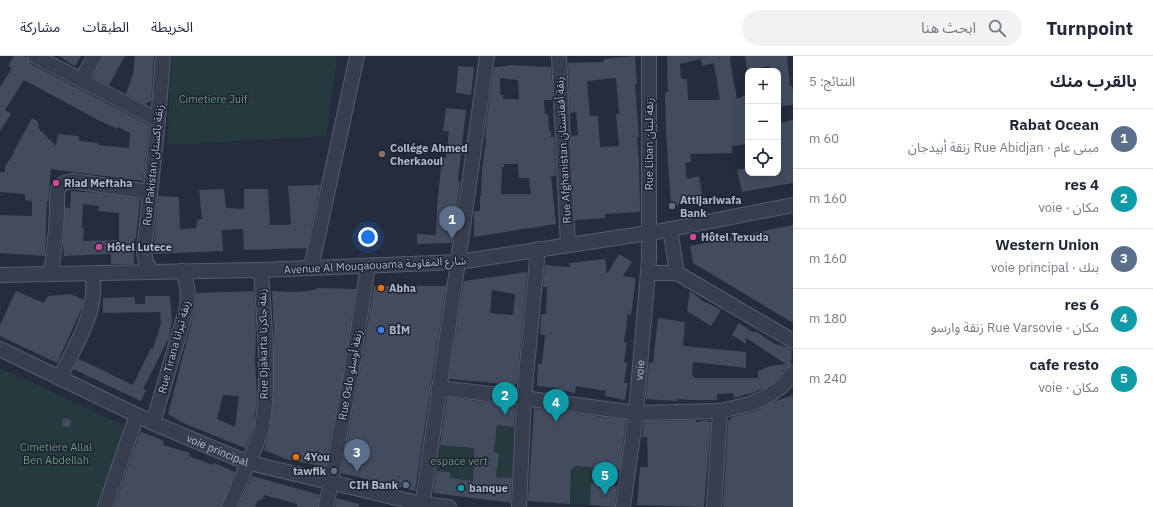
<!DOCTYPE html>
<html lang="ar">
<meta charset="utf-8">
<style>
body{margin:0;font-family:"IBM Plex Sans","Noto Sans Arabic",sans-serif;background:#f2f2f3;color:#1f2937;direction:rtl}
.controls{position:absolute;right:12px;top:12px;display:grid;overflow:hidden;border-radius:8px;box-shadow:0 4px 16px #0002}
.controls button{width:36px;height:36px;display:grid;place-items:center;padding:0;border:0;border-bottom:1px solid #e0e1e3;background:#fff;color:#1f2937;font:20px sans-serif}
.you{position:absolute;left:368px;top:181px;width:14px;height:14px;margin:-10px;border:3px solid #fff;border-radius:50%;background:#1a73e8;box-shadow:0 0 0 6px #1a73e833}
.badge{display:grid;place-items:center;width:26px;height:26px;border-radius:50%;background:#db2777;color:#fff;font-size:13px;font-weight:700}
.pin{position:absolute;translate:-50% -33px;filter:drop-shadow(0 1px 2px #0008)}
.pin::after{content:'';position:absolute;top:21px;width:14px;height:12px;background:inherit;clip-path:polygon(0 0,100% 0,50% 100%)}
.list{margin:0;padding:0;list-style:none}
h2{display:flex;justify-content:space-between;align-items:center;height:52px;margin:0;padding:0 16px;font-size:17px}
h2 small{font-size:13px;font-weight:400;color:#747a83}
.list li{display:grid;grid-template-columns:26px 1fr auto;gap:12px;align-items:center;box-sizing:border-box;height:60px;padding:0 16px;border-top:1px solid #e0e1e3}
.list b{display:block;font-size:15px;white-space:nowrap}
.list p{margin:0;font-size:13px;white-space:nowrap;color:#747a83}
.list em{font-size:13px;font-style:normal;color:#747a83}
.icon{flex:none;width:22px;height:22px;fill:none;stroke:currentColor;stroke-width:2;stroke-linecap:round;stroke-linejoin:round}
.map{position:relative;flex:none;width:793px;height:451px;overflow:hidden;direction:ltr}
header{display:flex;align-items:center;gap:24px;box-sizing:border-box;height:56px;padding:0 20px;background:#fff;border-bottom:1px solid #e0e1e3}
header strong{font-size:19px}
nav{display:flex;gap:22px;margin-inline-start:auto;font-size:14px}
.search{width:280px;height:36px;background:#f2f2f3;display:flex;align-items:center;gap:10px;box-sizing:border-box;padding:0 14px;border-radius:22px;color:#747a83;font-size:15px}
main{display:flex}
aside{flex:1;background:#fff}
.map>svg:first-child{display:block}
.green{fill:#26393e}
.building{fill:#434b5f;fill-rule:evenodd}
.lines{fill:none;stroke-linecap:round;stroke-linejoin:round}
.minor-casing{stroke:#565c6b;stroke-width:16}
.minor{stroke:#383e4d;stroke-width:14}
.education-dot{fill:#8d6e63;stroke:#1d2332;stroke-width:1.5}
.hotel-dot{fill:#d1479c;stroke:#1d2332;stroke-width:1.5}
.service-dot{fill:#5c6f8a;stroke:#1d2332;stroke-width:1.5}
.food-dot{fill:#e8710a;stroke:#1d2332;stroke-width:1.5}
.shop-dot{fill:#3f7fe0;stroke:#1d2332;stroke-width:1.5}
.culture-dot{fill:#0f9aa8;stroke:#1d2332;stroke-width:1.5}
.labels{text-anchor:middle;stroke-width:3;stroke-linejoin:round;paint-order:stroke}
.park-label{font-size:11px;fill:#6b997a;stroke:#1d2332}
.street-label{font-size:11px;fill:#b4b9c8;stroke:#1d2332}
.poi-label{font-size:11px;font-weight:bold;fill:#b4b9c8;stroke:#1d2332;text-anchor:start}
</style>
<header>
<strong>Turnpoint</strong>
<div class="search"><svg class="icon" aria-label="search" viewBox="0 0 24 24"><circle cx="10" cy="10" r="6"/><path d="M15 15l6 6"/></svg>ابحث هنا</div>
<nav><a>الخريطة</a><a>الطبقات</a><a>مشاركة</a></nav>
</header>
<main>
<aside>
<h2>بالقرب منك<small>النتائج: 5</small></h2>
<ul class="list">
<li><span class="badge" style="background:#5c6f8a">1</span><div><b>Rabat Ocean</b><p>مبنى عام · Rue Abidjan زنقة أبيدجان</p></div><em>60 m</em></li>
<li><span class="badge" style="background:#0f9aa8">2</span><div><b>res 4</b><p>مكان · voie</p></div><em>160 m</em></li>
<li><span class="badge" style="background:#5c6f8a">3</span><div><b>Western Union</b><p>بنك · voie principal</p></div><em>160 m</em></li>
<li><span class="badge" style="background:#0f9aa8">4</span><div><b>res 6</b><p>مكان · Rue Varsovie زنقة وارسو</p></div><em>180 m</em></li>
<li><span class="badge" style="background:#0f9aa8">5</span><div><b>cafe resto</b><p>مكان · voie</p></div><em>240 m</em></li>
</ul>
</aside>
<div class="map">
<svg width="793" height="451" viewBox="0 0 793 451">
<rect width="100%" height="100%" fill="#242c3d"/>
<!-- green -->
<g class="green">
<polygon points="172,0 337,0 326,80 167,89"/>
<polygon points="0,312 123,369 124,381 99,451 0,451"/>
<polygon points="497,369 517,371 513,422 496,421 499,397 494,396"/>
<polygon points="439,389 474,392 473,425 450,422 450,416 436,415"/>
<polygon points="572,410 598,412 597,428 591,428 590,449 570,448"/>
</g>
<!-- building -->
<g class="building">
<polygon points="14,0 25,0 31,8 149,69 143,125 51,113 48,146 47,145 45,200 0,197 0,159 32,160 32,145 25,144 25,138 0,136 0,116 5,116 5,110 14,98 13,97 32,62 38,66 39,73 56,90 58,78 79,80 79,85 98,87 98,89 129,92 130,77 118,71 117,73 98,64 24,24 5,54 11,58 0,75 0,31 12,12 8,10"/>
<polygon points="59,0 81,0 75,10"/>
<polygon points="103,0 125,0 109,29 93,21"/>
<polygon points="135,0 154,0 151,45 145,48 126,38 133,18"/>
<path d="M635 0 637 28H635L639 81H637L639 107 640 156 605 158V162L575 164 571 80 578 79 576 56 570 57 568 7 604 6V3ZM616 22 619 58H616L619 90 600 91 598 60H590L587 25Z"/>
<polygon points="667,0 700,0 700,3 680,8 681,23 687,23 688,44 720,44 714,7 702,10 700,0 731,0 730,4 737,43 748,38 748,53 745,53 748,76 748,88 732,90 732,97 690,98 691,106 685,107 687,123 699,120 703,144 671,151 666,75 665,36 668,36"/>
<polygon points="745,0 787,0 790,30 792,30 793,36 793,49 778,50 778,15 770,15 769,10 747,14"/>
<path d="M507 9 551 11 553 44H544L545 58H548L549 75H551V81H554L556 120H551L556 168 474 181V155H480V140H481L482 113 486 83H485L486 70 494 11 507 10ZM500 22 518 24 519 43H503V39H500ZM504 108H518L519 122H529L531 138H501L502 111H504Z"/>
<polygon points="458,10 474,11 471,39 456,37"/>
<polygon points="446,52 466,54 458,125 460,125 457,150 452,187 417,188 417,178 436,179 437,150 442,102 446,102 449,75 443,75"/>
<polygon points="793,64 793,127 742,136 737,114 748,112 748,117 778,117 778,67"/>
<polygon points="320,129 307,192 244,194 243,173 222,174 223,195 153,198 158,140 179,141 180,173 196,172 197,164 202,163 199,134 224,133 226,152 244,153 244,133 268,133 270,169 288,169 291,168 288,130"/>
<path d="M71 135 100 137 140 143 136 182H135L134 191V208H111V198L64 200 63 189 65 151 70 152ZM83 148 99 150 98 155 119 157V184L83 185 84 172H82Z"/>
<polygon points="793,169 793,267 693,207 690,190"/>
<polygon points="619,198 632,206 623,220 636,222 631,259 628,258 624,286 627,287 624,306 627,307 624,327 628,327 625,344 605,340 606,335 576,330 575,337 559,334 559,332 537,330 538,307 542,308 545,279 540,279 541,258 546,258 547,231 543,231 545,209 570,211 569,207 605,203 607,218"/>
<path d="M527 216 517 327 515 329 449 323 464 225ZM492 234 515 238 513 259 490 257Z"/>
<polygon points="374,230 446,230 415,435 341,417 359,321"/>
<polygon points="317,232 356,233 343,318 325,411 286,403 264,394 270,374 274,334 274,275 272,235 295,236 316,234"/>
<polygon points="16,235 44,247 48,240 71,238 84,244 82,252 57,307 0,280 0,269"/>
<path d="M254 235 256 275 255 305 257 338 254 371 245 392 183 367 168 358 195 253 196 237ZM223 339 239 340 235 371 217 363Z"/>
<polygon points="690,235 705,247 706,246 721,254 711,270 687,255"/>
<polygon points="145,240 170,240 172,264 169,282 143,333 146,334 141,345 73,313 79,303 133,329 151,292 153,293 161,267 160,256 103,257 103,242 135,241 135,248 145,248"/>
<polygon points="658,262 685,266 683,290 746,296 746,312 693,306 692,320 694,320 694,322 758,322 758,315 770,310 786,308 746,282 746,288 732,279 739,267 754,277 755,275 775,288 789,292 792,295 791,309 787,311 775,325 765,332 752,337 734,342 733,337 717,338 717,344 691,344 677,343 677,345 646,343 649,306 653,307"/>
<polygon points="793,339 793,451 723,451 728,366 732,361 753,356 776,345"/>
<polygon points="447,341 515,350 514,371 497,369 494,396 499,397 496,421 512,422 511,447 433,437 436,415 450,416 450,422 473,425 474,392 440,389"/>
<polygon points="534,352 626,364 620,414 576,410 571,414 570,448 528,445"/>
<polygon points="63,362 71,364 70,371 62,370"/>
<polygon points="696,364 696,366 708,364 709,366 711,366 704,451 637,449 640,411 648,411 647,381 642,381 644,365"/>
<polygon points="142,376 164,385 163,389 190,397 189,400 213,409 214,407 235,416 221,451 114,451 140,377"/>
<polygon points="252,420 320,439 318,451 297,451 297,448 264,439 263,443 258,444 255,451 238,451"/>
<polygon points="591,427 617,430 615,451 590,449"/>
<polygon points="336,442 359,448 359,451 335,451"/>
</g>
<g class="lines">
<!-- minor casing -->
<g class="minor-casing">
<g id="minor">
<polyline points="35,0 158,64"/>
<polyline points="559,0 568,189"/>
<polyline points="81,24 95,0"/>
<polyline points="670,173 677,217"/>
<polyline points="311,212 357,0"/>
<polyline points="153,216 146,207 144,195 158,64 163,0"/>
<polyline points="648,217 677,217"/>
<polyline points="677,217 793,285"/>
<path d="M51 218C54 195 57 173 57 150 57 144 56 134 61 129 64 126 69 126 73 125L150 136"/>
<polyline points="0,219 261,214 458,206 661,175 793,149"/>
<path id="s1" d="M0 293 153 367 246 406 422 448 449 451"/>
<path d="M60 322C70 299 88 271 92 246 94 237 93 227 93 218"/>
<polyline points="439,332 524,342 636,357 720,355 750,348 766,341 781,331 793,317"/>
<path d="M153 367 187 251C189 238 188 227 182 215"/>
<polyline points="105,451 137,359"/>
<polyline points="229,451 256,389 262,373 264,358 266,333 266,294 261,214"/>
<polyline points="326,451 351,319 368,210"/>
<polyline points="422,451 458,206 487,0"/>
<polyline points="519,451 524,342 538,193"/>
<path id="s2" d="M623 451 636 357 649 204V0"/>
<polyline points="714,451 720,355"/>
</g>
</g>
<!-- minor -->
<use href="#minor" class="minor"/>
</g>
<!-- markers -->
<circle class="education-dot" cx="382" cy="98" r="4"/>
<g class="hotel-dot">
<circle cx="56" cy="127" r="4"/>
<circle cx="693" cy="181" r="4"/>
<circle cx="99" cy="191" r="4"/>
</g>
<g class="service-dot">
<circle cx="672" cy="150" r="4"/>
<circle cx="334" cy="415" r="4"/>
<circle cx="406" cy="429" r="4"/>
</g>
<g class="food-dot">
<circle cx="381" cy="232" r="4"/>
<circle cx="296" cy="401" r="4"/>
</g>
<circle class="shop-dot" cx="381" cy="274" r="4"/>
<circle class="culture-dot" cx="461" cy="432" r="4"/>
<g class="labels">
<!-- park labels -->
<g class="park-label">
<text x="213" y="47">Cimetiere Juif</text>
<text x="56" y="395">Cimetière Allal<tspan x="56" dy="13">Ben Abdellah</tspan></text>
<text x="459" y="409">espace vert</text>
</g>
<!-- street labels -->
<g class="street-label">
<text transform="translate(649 88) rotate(-90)" y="4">Rue Liban زنقة لبنان</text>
<text transform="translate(563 94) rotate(-93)" y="4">Rue Afghanistan زنقة أفغانستان</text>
<text transform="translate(153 109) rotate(-84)" y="4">Rue Pakistan زنقة باكستان</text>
<text transform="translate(375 209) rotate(-3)" y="4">Avenue Al Mouqaouama شارع المقاومة</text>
<text transform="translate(263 288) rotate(-91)" y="4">Rue Djakarta زنقة جاكرتا</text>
<text transform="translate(174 291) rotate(-75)" y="4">Rue Tirana زنقة تيرانا</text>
<text dy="4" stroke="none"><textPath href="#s2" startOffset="138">voie</textPath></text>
<text transform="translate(350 319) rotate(-80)" y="4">Rue Oslo زنقة أوسلو</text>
<text dy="4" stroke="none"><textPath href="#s1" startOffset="240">voie principal</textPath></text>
</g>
<!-- poi labels -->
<g class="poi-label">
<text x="390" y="96">Collége Ahmed<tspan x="390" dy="13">Cherkaoui</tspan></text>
<text x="64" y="131">Riad Meftaha</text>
<text x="680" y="148">Attijariwafa<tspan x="680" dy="13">Bank</tspan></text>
<text x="701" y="185">Hôtel Texuda</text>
<text x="107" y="195">Hôtel Lutece</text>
<text x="389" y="236">Abha</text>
<text x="389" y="278">BİM</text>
<text x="304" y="405">4You</text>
<text x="326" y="419" text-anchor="end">tawfik</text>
<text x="398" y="433" text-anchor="end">CIH Bank</text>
<text x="469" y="436">banque</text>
</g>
</g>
</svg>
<div class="controls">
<button>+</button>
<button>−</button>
<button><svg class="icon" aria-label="locate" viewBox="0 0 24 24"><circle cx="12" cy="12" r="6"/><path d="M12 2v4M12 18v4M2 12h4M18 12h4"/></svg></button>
</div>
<div class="you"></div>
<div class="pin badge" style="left:452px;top:183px;background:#5c6f8a">1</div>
<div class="pin badge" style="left:505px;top:359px;background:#0f9aa8">2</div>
<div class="pin badge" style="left:357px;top:416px;background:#5c6f8a">3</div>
<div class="pin badge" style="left:556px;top:366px;background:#0f9aa8">4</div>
<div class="pin badge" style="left:605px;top:439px;background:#0f9aa8">5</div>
</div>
</main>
